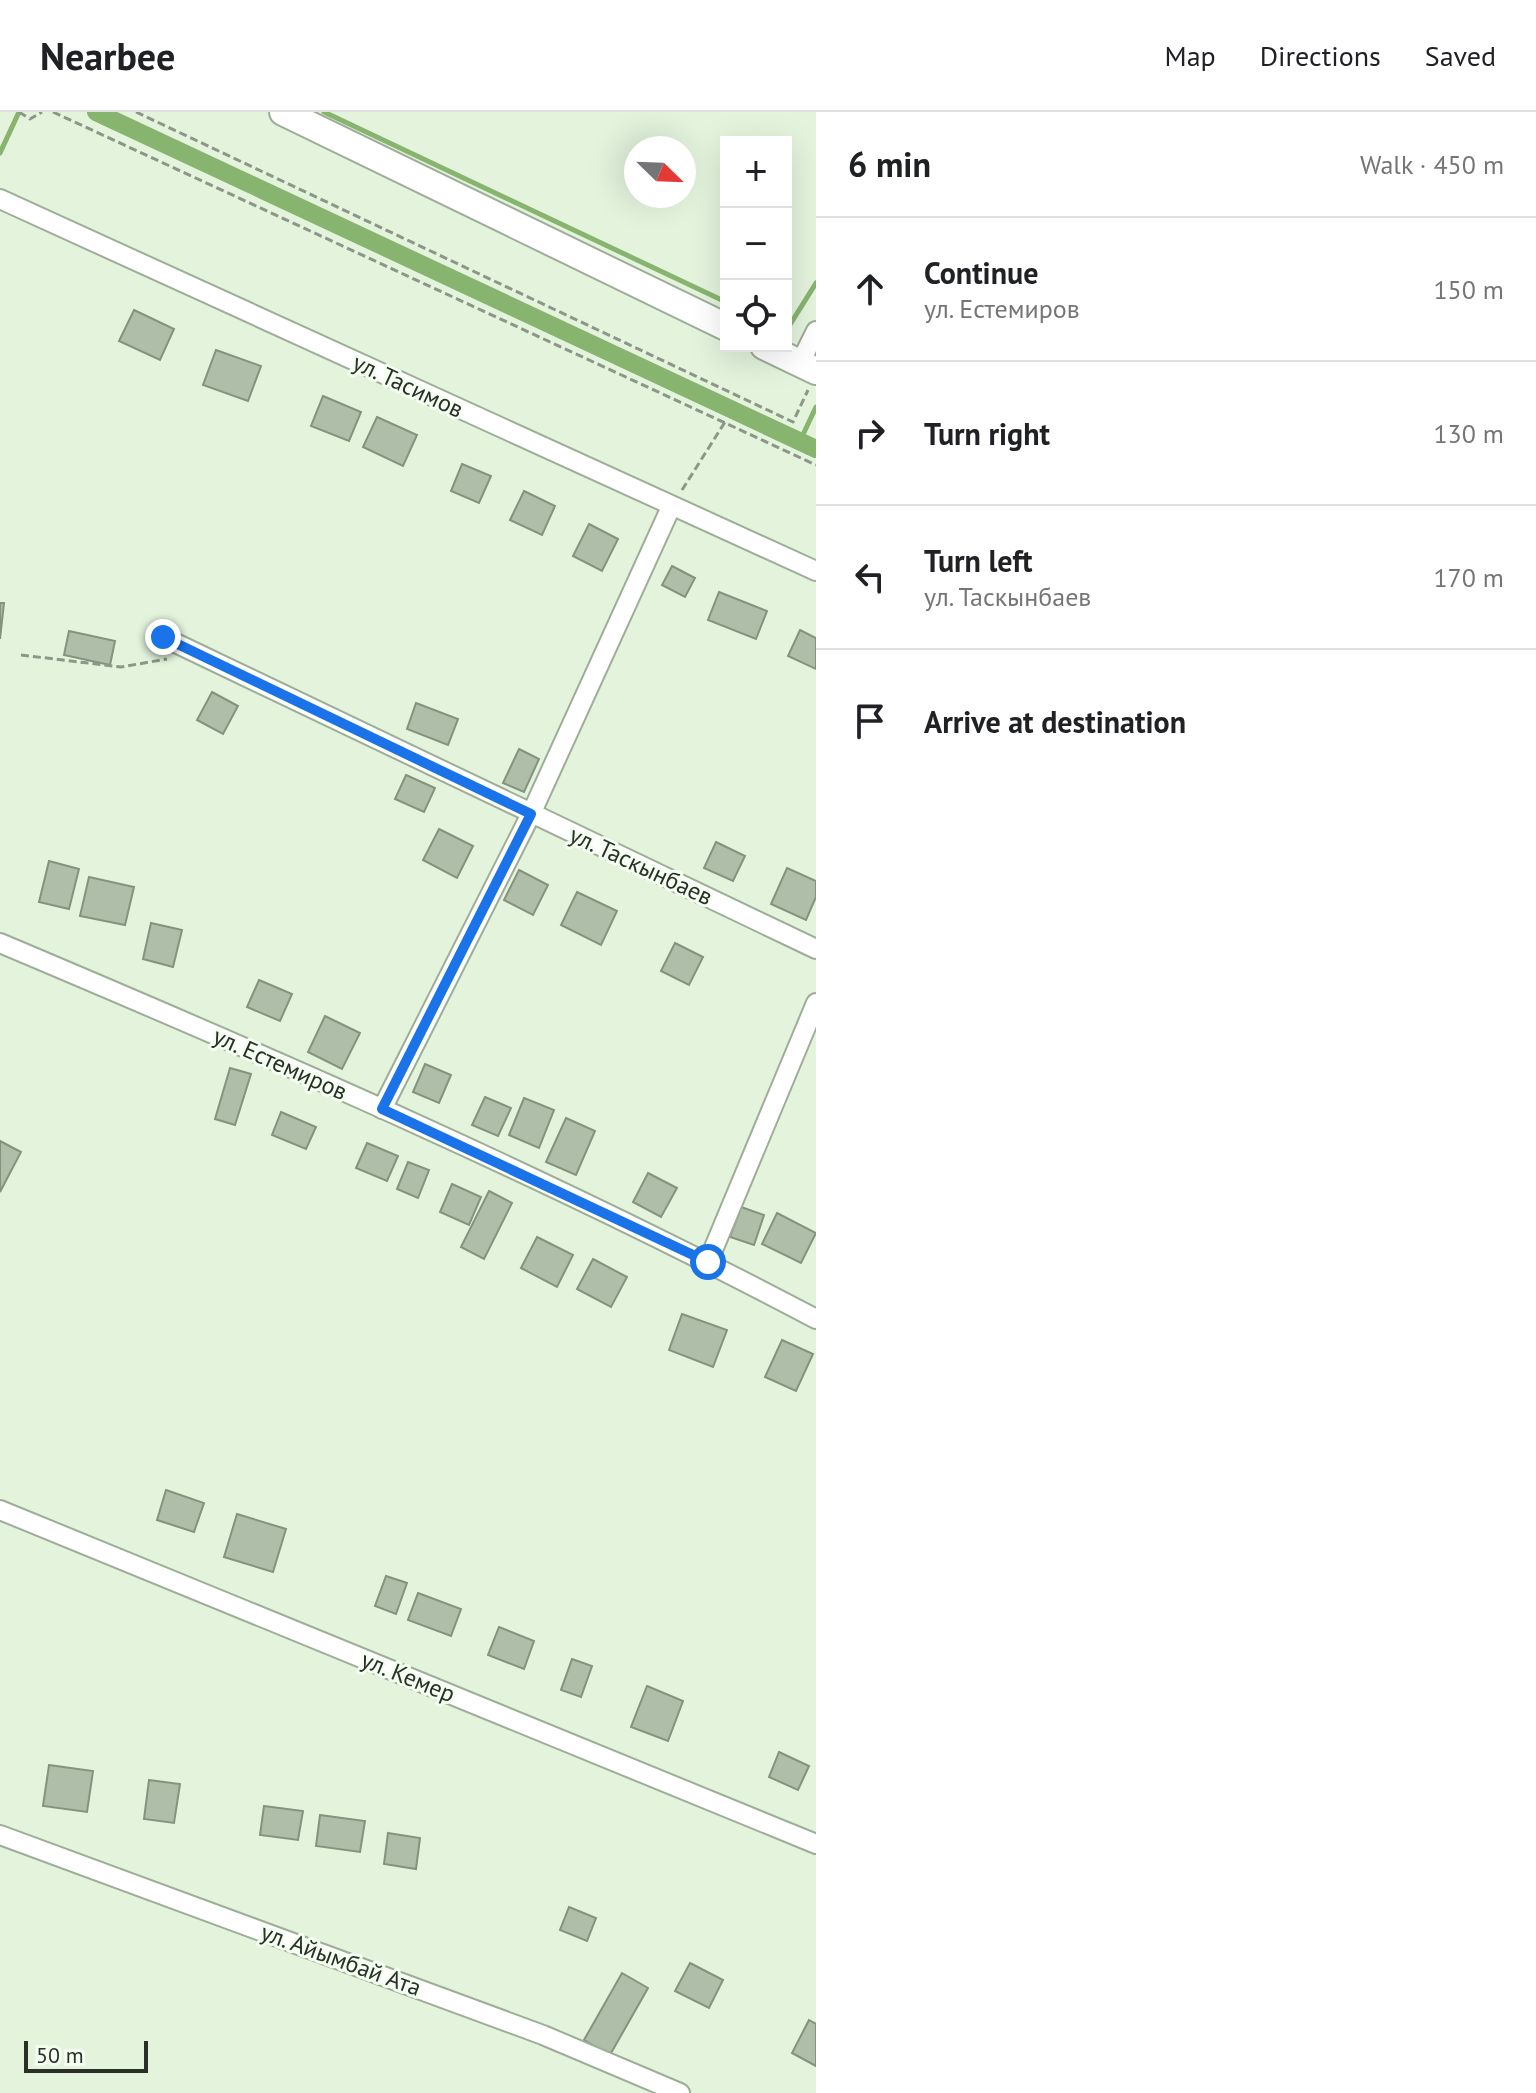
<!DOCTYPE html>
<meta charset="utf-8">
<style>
body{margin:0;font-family:"PT Sans",sans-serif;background:#f2f2f2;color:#202124}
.controls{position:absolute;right:24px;top:24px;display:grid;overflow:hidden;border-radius:0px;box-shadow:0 8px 32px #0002}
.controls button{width:72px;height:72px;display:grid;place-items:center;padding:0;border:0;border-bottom:2px solid #e0e0e0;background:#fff;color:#202124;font:40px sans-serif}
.compass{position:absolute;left:624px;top:24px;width:72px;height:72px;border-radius:50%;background:#fff;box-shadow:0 8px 32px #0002;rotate:113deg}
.scale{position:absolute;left:24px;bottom:20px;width:124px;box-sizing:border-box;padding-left:8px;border:4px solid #2a3028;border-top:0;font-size:22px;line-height:28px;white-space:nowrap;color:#2a3028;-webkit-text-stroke:6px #f4fef0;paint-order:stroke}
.stop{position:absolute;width:24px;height:24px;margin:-18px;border:6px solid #1a73e8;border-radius:50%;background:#fff}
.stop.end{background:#1a73e8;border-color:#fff;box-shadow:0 2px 8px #0008}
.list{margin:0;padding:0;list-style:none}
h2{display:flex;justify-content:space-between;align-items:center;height:104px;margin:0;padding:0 32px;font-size:34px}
h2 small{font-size:26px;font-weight:400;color:#757577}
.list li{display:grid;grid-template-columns:52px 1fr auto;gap:24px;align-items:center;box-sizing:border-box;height:144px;padding:0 32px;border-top:2px solid #e0e0e0}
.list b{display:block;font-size:30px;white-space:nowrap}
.list p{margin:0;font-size:26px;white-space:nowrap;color:#757577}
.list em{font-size:26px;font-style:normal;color:#757577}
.icon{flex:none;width:44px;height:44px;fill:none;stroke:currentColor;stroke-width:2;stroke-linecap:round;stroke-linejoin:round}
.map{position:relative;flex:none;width:816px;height:1981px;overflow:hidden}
header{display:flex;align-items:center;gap:48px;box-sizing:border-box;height:112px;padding:0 40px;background:#fff;border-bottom:2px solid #e0e0e0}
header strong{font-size:38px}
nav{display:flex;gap:44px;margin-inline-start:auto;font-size:28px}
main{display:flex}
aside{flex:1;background:#fff}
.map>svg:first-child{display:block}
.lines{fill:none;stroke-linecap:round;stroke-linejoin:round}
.stream{stroke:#87b46f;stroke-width:5}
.canal{stroke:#87b46f;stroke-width:18}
.building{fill:#afbea8;stroke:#85937e;stroke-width:2}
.street-casing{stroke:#9ead97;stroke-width:22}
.secondary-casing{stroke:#9ead97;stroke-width:30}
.path{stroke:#8b9787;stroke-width:3;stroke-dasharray:8 4;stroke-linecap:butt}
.street{stroke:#fff;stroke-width:18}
.secondary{stroke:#fff;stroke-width:26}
.route{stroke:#1a73e8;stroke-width:10}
.labels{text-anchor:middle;stroke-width:6;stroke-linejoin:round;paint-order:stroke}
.street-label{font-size:24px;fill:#2a3028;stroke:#f4fef0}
</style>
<header>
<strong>Nearbee</strong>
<nav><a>Map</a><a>Directions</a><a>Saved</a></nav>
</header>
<main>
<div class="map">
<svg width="816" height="1981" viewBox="0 0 816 1981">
<rect width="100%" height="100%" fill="#e3f3dc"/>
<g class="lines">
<!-- stream -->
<g class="stream">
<polyline points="324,0 726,190"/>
<polyline points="0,41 19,0"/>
<polyline points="786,219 816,171"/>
<polyline points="800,329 816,295"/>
</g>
<!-- canal -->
<polyline class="canal" points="96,0 816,337"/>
</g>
<!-- building -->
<g class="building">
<polygon points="134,198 174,217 160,248 119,229"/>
<polygon points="216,238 261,254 248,289 203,273"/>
<polygon points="323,284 361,300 349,329 311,314"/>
<polygon points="377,305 417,323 403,354 363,335"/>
<polygon points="462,352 491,364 479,391 451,379"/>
<polygon points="524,379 555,394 542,423 510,408"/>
<polygon points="589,412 618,427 602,459 573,444"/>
<polygon points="672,454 695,466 685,485 662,473"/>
<polygon points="719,480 767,499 756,527 708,508"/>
<polygon points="0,491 4,491 0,527"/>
<polygon points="800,518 816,526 816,557 788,544"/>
<polygon points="69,519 115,529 110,553 64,543"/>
<polygon points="212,580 238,594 223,622 197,608"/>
<polygon points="416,591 458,607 448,633 407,617"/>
<polygon points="519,637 539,647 524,680 503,671"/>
<polygon points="406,663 435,676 424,700 395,687"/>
<polygon points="439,717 473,734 457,766 423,748"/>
<polygon points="716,730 745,744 733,769 704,756"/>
<polygon points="49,749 79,757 69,797 39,790"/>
<polygon points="787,756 816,769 816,785 806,808 771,792"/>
<polygon points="519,758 548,773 533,803 504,788"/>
<polygon points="89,765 134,775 125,813 80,804"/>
<polygon points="577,780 617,799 601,833 561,813"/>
<polygon points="151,811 182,818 173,855 143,847"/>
<polygon points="675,831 703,845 689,873 661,859"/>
<polygon points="259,868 292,882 280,909 247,895"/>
<polygon points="325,904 360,921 342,957 308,940"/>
<polygon points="425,952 451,963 439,991 413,980"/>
<polygon points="230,956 251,962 235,1013 215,1007"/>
<polygon points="485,985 511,996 498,1024 472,1013"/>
<polygon points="524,986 554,998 539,1036 509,1023"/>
<polygon points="281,1000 316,1015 306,1037 272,1023"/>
<polygon points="566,1006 595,1019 576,1063 546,1050"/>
<polygon points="0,1029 21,1040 0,1080"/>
<polygon points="367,1031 398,1044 387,1069 356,1056"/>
<polygon points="408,1050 429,1058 418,1086 397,1077"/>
<polygon points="648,1061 677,1076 661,1105 633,1090"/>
<polygon points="452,1072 481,1085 469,1113 440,1100"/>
<polygon points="489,1079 512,1091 484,1147 461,1135"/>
<polygon points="741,1095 764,1103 754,1133 730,1125"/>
<polygon points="777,1101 816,1121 801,1151 762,1132"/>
<polygon points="537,1125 573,1143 557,1175 521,1156"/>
<polygon points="593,1147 627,1165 611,1195 577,1177"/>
<polygon points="682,1202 727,1218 713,1255 669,1238"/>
<polygon points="782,1228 813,1242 796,1279 765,1265"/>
<polygon points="166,1378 204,1391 194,1420 157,1408"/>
<polygon points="237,1402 286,1417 273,1460 224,1445"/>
<polygon points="386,1464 407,1471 396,1502 375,1494"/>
<polygon points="418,1481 461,1497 451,1524 408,1508"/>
<polygon points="499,1515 534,1529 524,1557 488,1543"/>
<polygon points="572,1547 592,1554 581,1585 561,1578"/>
<polygon points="647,1574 683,1589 668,1629 631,1615"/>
<polygon points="779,1640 809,1654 798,1678 769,1665"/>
<polygon points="49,1653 93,1659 87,1700 43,1694"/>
<polygon points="149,1668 180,1672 174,1711 144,1707"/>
<polygon points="264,1694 303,1699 298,1728 260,1723"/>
<polygon points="320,1703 365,1709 360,1740 316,1734"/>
<polygon points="388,1721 420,1726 416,1757 384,1752"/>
<polygon points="569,1795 596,1806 587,1829 560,1818"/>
<polygon points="690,1851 723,1868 709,1896 675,1879"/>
<polygon points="622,1861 648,1876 610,1943 584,1928"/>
<polygon points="809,1908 816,1912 816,1954 792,1941"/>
</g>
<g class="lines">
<!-- street casing -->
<g class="street-casing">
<g id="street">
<polyline points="0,87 816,459"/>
<polyline points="800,251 816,219"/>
<polyline points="163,525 816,837"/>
<path d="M0 831C275 947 551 1067 816 1207"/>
<polyline points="382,997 531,702 671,395"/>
<polyline points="708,1150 816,891"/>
<polyline points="0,1398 816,1732"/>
<polyline points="0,1723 543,1923 680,1981"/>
</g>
</g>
<!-- secondary casing -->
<g class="secondary-casing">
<g id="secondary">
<polyline points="283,0 726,215"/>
<polyline points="764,234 816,259"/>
</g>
</g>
<!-- path -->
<g class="path">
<polyline points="19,0 30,7 42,0"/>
<polyline points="53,0 816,353"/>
<polyline points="136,0 793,310 808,278"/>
<polyline points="682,378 725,310"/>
<polyline points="21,543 121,555 167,547"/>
</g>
<!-- street -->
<use href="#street" class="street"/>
<!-- secondary -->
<use href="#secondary" class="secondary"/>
</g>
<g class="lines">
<!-- route -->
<polyline class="route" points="163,525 531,702 382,997 708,1150"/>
</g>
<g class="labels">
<!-- street labels -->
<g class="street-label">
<text transform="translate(408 274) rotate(25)" y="8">ул. Тасимов</text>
<text transform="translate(641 754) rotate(25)" y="8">ул. Таскынбаев</text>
<text transform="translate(280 952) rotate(24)" y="8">ул. Естемиров</text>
<text transform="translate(408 1565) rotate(22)" y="8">ул. Кемер</text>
<text transform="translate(341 1848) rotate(20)" y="8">ул. Айымбай Ата</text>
</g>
</g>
</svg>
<div class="controls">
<button>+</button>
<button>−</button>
<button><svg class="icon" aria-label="locate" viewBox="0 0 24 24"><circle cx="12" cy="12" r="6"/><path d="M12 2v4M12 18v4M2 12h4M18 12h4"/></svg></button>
</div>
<svg class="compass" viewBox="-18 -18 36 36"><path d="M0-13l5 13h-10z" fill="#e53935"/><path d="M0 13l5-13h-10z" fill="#757577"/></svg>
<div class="scale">50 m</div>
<div class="stop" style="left:708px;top:1150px"></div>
<div class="stop end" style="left:163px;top:525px"></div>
</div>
<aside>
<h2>6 min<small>Walk · 450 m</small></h2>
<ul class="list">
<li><svg class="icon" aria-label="ahead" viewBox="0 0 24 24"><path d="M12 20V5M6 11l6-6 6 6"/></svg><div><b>Continue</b><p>ул. Естемиров</p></div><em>150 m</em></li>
<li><svg class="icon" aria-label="right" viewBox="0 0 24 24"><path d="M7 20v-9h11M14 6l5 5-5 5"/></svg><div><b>Turn right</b></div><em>130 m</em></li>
<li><svg class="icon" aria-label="left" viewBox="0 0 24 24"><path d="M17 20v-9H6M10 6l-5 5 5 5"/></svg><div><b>Turn left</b><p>ул. Таскынбаев</p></div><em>170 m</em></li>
<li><svg class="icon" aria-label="arrive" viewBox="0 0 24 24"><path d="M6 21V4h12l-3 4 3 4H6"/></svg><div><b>Arrive at destination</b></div></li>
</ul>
</aside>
</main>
